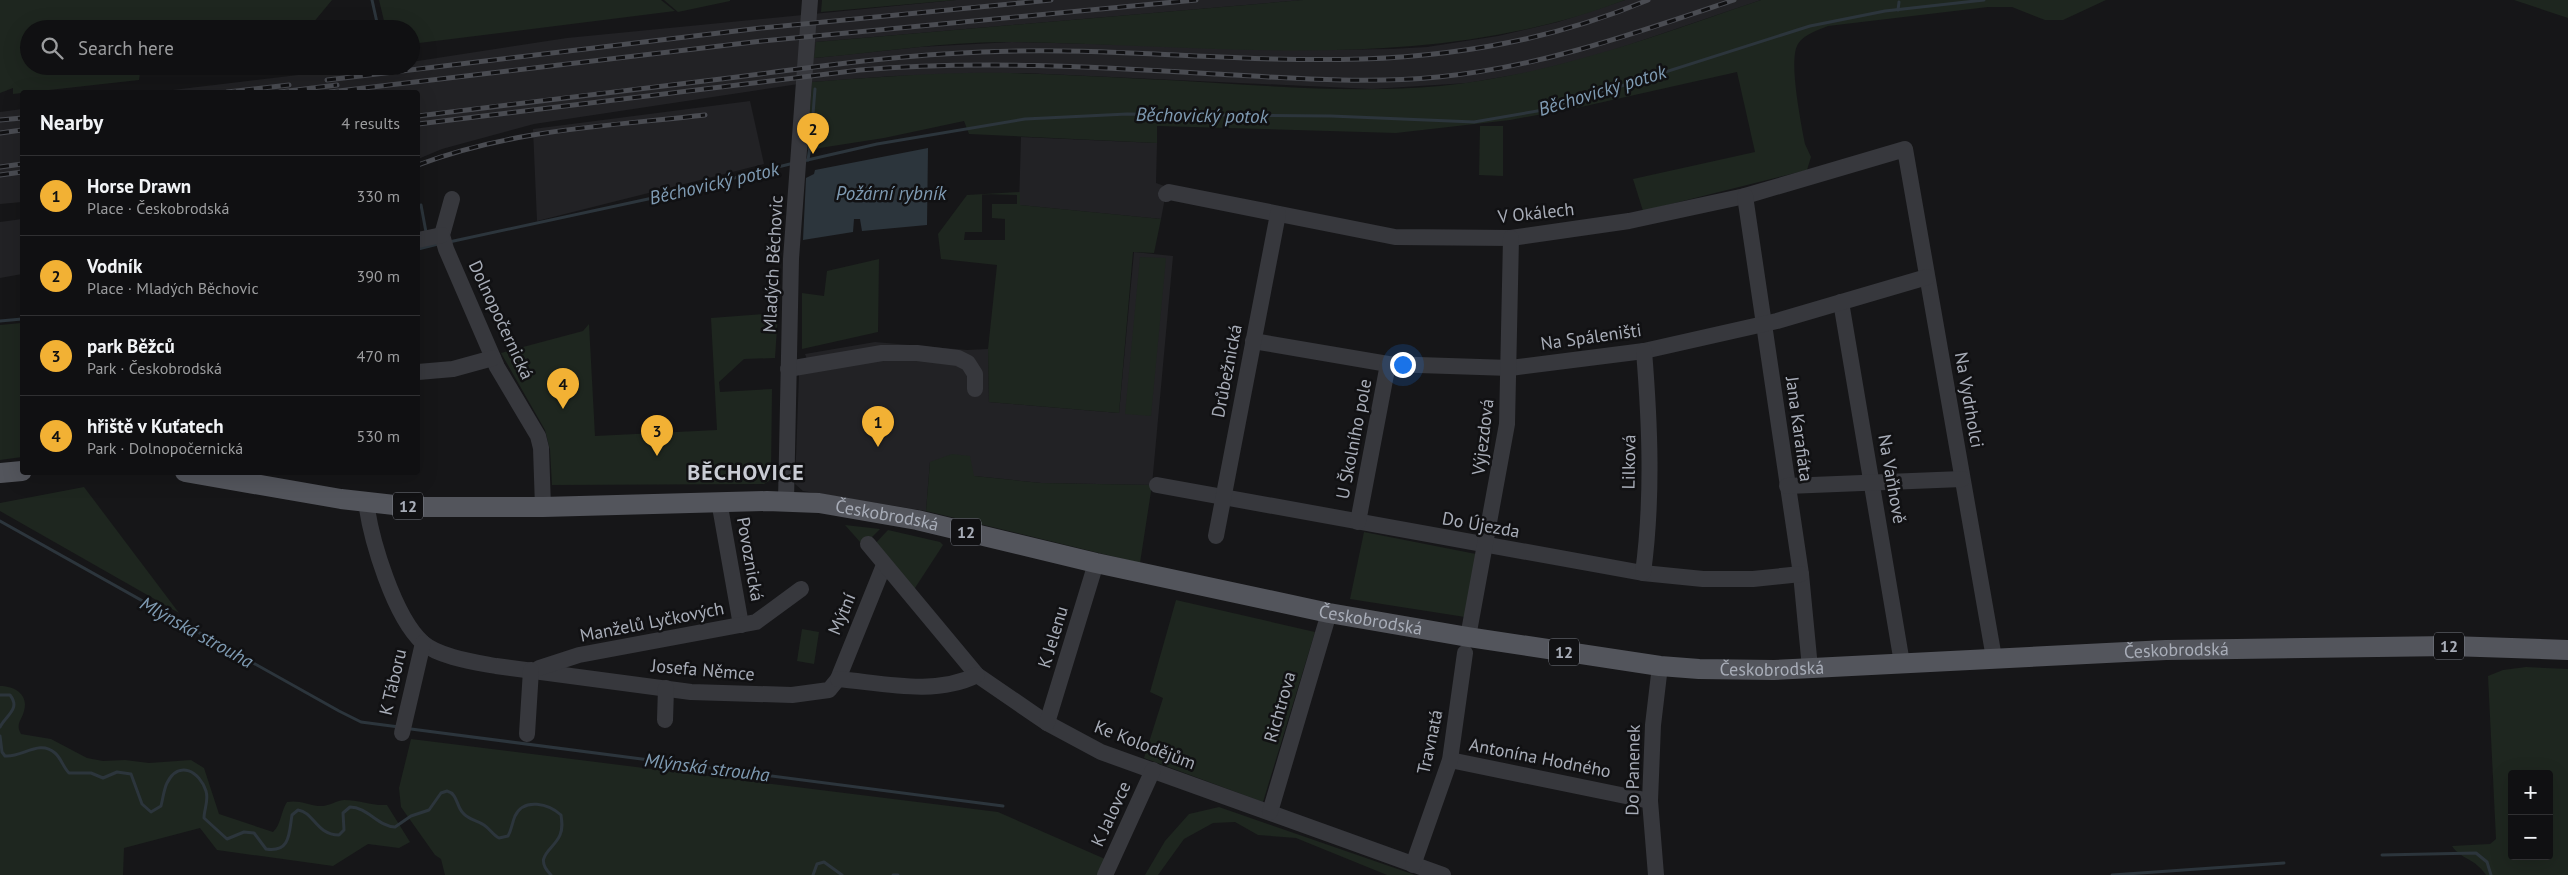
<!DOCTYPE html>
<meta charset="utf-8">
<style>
body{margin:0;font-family:"PT Sans",sans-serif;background:#19191b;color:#f1f3f6}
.controls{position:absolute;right:15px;bottom:15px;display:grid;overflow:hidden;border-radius:5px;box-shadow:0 5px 20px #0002}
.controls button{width:45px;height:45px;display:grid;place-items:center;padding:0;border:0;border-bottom:1px solid #303032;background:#101012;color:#f1f3f6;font:25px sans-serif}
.you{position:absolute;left:1402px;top:364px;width:18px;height:18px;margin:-12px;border:4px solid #fff;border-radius:50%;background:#1a73e8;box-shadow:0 0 0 8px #1a73e833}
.badge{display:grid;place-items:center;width:32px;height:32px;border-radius:50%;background:#f2b134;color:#111;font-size:16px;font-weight:700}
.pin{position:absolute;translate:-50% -41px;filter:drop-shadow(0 1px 2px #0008)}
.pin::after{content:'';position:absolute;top:26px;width:18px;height:15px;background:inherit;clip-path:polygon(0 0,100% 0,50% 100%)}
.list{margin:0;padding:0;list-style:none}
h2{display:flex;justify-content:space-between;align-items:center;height:65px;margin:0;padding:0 20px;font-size:21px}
h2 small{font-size:16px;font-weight:400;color:#9c9d9f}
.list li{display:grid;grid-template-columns:32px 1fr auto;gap:15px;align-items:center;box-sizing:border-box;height:80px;padding:0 20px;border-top:1px solid #303032}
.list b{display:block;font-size:19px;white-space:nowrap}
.list p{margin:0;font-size:16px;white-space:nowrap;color:#9c9d9f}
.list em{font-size:16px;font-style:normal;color:#9c9d9f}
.icon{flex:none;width:28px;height:28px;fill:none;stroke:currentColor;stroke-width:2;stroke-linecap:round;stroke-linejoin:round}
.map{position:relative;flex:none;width:2568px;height:875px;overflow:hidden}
.search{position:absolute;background:#101012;box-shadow:0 5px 20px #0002;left:20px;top:20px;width:400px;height:55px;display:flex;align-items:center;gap:12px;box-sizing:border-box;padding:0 18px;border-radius:28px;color:#9c9d9f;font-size:19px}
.panel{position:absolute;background:#101012;box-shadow:0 5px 20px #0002;left:20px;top:90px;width:400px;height:385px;border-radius:5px}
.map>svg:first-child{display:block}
.built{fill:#222225}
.green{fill:#1e261f;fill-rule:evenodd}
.water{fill:#2c353c}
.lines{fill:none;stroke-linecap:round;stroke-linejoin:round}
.stream{stroke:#2c353c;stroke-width:3}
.minor{stroke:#37383d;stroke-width:16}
.major{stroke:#53555c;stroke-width:20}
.rail-casing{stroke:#4a4c52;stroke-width:5}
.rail{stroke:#111113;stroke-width:3;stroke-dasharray:9;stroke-linecap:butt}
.labels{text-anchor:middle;stroke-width:5;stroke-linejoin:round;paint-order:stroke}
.shield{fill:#111113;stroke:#7b7e86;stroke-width:1}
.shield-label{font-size:16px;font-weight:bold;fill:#a8adb8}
.street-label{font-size:18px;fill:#a8adb8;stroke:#111113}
.water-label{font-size:19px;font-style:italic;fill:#7f9bb3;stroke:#111113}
.district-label{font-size:22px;font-weight:bold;letter-spacing:1px;fill:#c9ccd4;stroke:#111113}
</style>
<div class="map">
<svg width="2568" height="875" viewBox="0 0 2568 875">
<rect width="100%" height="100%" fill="#161618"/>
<!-- built -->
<g class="built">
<polygon points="956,0 1303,0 816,42 815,58 920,47 1012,42 1328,50 1391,49 1427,47 1498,36 1558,22 1625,0 1761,0 1602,54 1537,71 1467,83 1372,89 1025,73 894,76 812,82 534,124 442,149 418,159 418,92 156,92 373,66 411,66 411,62 567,38"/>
<polygon points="750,101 764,164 537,221 533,129"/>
<polygon points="22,109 22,202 0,204 0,112"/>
<polygon points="1021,137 1157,143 1156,183 1167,187 1161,219 1019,205"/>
<polygon points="22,219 22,274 0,278 0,222"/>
<polygon points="1134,252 1173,256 1152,485 1041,483 974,476 930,462 926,511 803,491 795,484 799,375 810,368 805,354 875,342 967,350 988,349 989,402 1119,413"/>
</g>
<!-- green -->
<g class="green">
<polygon points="0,0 332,0 308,29 29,29 29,66 141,66 139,80 13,94 13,88 0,93"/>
<polygon points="379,0 661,0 675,11 411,44 411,29 386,29"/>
<polygon points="664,0 730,0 730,1 678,12"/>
<polygon points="822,0 956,0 821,12"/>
<path d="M1303 0H1625C1428 75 1220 45 1015 42 948 41 881 52 814 58L816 42Z"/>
<path d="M1761 0H2106L2063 20H2045L2012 7H1988L1828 26C1819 30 1804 34 1798 44 1788 59 1801 123 1805 144L1811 157 1807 170 1643 211 1633 179 1755 152 1737 72 1581 107 1510 120 1396 133 1157 126V143L969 134 964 121 884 138 807 150 812 82C864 78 915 74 967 73 1026 72 1086 76 1145 79 1243 83 1342 95 1440 86 1552 75 1655 36 1761 0Z"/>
<polygon points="2514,0 2568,0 2568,18"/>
<polygon points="142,66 225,66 173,73"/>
<polygon points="1480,126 1503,126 1503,176 1479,175"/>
<path d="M1020 192V205L1161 219 1154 253 1133 252 1119 413 989 402 988 349 997 265 941 259 938 234 967 195ZM982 194 1017 195V204H992V218L1005 219V240H964L965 232H982Z"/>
<polygon points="1140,257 1166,258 1151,416 1125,414"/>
<polygon points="879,259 878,332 802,349 802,293 824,296 827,271"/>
<polygon points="778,313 775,358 744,359 719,382 720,392 772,389 771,475 769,481 764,484 552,485 550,450 545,430 501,353 583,331 589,324 595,436 717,430 711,318"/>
<polygon points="22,323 22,457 0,460 0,325"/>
<polygon points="952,454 970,456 974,476 1041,483 1152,485 1140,563 926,511 930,462"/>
<polygon points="84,487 179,613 0,511 0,503"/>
<polygon points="845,525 880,529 872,537 861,543"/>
<polygon points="888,530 940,542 943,545 913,591 874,545"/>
<polygon points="1364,532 1476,554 1465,617 1350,599"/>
<polygon points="1176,600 1315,632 1263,802 1144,758 1163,698 1150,692"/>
<polygon points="802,629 819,632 814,664 797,661"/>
<path d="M2526 667 2568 669V875H2486C2475 858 2460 859 2452 846L2490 844 2496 839 2488 676 2503 670ZM2512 774H2549V856H2512Z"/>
<path d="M0 686C14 686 29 694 24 711 22 720 15 724 21 734L51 739 87 758 103 761 125 760 149 763 191 760 204 768 219 814 273 832C281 825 281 811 287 802 299 800 306 804 318 806 328 807 335 801 344 800 359 800 372 806 387 805L410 842 399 848 368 844 333 866 217 850 200 828 124 848 123 875H0Z"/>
<polygon points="411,739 998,812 1105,859 1099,875 445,875 441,859 435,855 401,807 399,788"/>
<polygon points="1219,807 1415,875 1387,875 1296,838 1258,835 1235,822 1213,823 1184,839 1158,875 1145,875 1165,841 1189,814"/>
</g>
<!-- water -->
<polygon class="water" points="928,148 927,225 862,231 860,219 854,219 853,232 803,240 806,178 814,174 815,170"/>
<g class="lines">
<!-- stream -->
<g class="stream">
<polyline points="372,0 378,27"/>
<polyline points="1898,10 1899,2"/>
<polyline points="813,114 815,89"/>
<polyline points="808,160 813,126"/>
<polyline points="803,161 877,144 1025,119 1127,114 1331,116 1474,122 1549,109 1810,26 1885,11 1984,0"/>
<polyline points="421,205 426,232"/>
<polyline points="449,242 662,196 794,163"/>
<polyline points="418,249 438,244"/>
<polyline points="0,321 22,319"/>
<polyline points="0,521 339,711 361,722 399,727"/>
<path d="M0 695H10C21 709 6 715 0 727"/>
<polyline points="411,729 1003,806"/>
<path d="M0 736 2 752 5 756C22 758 39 739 55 753 61 758 63 767 69 773H91L103 778 117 772 131 774 142 804 151 812 161 806C163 798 164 789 167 783 179 759 200 772 206 791 209 801 204 809 204 818L227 839 244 832 254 833 266 849C291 853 289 832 292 815L298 810C314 812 316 835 339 835L344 830 343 813 350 807C367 807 379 827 395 827L411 816 429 810 441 793 447 791C458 794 456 806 463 813 469 820 477 820 484 825 490 829 493 835 499 838L508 836C512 829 512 823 515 816 524 797 549 804 561 815 562 822 563 828 560 835 554 850 532 856 551 875"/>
<polyline points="2382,855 2476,853 2487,862 2491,875"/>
<polyline points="813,875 817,864 824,862 842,875"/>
<polyline points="893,875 898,875"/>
<polyline points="2112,875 2284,863"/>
</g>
<!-- minor -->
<g class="minor">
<polyline points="1166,194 1169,192 1395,237 1511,238 1629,221 1745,196 1905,149 1994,658"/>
<polyline points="1745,196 1801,574 1810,668"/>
<polyline points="452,199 442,235 446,249 497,367 538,436 541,448 543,507"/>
<polyline points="418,240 442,235"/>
<polyline points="1841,302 1902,663"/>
<polyline points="1253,341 1388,364 1510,368 1644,351 1777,321 1927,277"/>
<polyline points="788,369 882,353 917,353 958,358 968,363 975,374 975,389"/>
<polyline points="418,372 453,369 493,358"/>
<polyline points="1157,485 1643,573 1703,579 1753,579 1801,574"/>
<polyline points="1787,486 1962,479"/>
<polyline points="719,501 741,625"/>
<polyline points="786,501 791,259 810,0"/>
<path d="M366 502C371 540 394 617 423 643 439 657 475 662 496 666L691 692 792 695 829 690 838 679 884 565"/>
<polyline points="1358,522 1388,364"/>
<polyline points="1216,536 1278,214"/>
<polyline points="868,544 977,675 1047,723 1101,752 1443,875"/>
<path d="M1643 573C1653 499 1650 425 1644 351"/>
<polyline points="1468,637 1507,424 1511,238"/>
<polyline points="539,668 579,655 756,622 801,589"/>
<path d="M838 679C883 683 935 696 977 675"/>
<polyline points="665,720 666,688"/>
<polyline points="1047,723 1096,563"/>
<polyline points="402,733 423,643"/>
<polyline points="527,734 531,670"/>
<polyline points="1450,760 1650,801"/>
<polyline points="1270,812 1329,613"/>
<polyline points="1413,865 1450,760 1465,653"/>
<polyline points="1105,875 1153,770"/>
<polyline points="1656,875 1650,801 1653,725 1660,666"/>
</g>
<!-- major -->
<g class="major">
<path id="s1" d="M185 472 341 499 412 507H543L767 501 819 503 917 520 1096 563 1329 613 1468 637 1660 666 1699 669 1774 670 2166 650 2450 646 2568 650"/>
<polyline points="0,473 22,471"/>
</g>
<!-- rail casing -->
<g class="rail-casing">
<g id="rail">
<polyline points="327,80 761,28 1051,0"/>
<polyline points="227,92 289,85"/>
<polyline points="280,92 337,85"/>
<polyline points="330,92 762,41 1196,0"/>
<path d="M418 116C519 103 620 91 721 79 808 68 895 55 982 52 1109 46 1236 63 1362 59 1460 56 1558 38 1648 0"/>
<polyline points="0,120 22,118"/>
<path d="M418 124 860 70C979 60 1097 67 1216 74 1289 78 1364 84 1438 77 1541 67 1636 33 1734 0"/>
<polyline points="0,133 22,130"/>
<path d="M418 165C509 130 608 126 705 115"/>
<polyline points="0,167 22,164"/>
<polyline points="0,175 22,172"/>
</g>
</g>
<!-- rail -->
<use href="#rail" class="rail"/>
</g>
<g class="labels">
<!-- shield labels -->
<g class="shield">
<rect x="393" y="492.5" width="30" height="27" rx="4"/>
<rect x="951" y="518.5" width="30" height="27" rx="4"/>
<rect x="2434" y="632.5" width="30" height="27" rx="4"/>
<rect x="1549" y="638.5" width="30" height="27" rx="4"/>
</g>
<g class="shield-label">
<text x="408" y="512">12</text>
<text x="966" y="538">12</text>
<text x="2449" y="652">12</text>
<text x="1564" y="658">12</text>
</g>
<!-- street labels -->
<g class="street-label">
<text transform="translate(1536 213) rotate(-6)" y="6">V Okálech</text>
<text transform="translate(773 264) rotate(-87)" y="6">Mladých Běchovic</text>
<text transform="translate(501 320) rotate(65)" y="6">Dolnopočernická</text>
<text transform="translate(1591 337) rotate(-8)" y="6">Na Spáleništi</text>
<text transform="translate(1227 371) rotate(-79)" y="6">Drůbežnická</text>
<text transform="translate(1969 400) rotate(80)" y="6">Na Vydrholci</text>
<text transform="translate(1799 429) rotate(82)" y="6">Jana Karafiáta</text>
<text transform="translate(1483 437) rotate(-83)" y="6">Výjezdová</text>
<text transform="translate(1354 439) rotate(-79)" y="6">U Školního pole</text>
<text transform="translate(1629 462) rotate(-89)" y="6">Lilková</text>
<text transform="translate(1892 479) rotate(80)" y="6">Na Vaňhově</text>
<text dy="6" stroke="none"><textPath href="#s1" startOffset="706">Českobrodská</textPath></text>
<text transform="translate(1481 525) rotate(10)" y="6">Do Újezda</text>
<text transform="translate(750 559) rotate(80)" y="6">Povoznická</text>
<text transform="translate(842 614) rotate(-67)" y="6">Mýtní</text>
<text dy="6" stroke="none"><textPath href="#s1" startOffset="1201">Českobrodská</textPath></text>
<text transform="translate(652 622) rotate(-11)" y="6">Manželů Lyčkových</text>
<text transform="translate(1053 637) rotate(-73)" y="6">K Jelenu</text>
<text dy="6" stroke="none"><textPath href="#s1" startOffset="2011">Českobrodská</textPath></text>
<text dy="6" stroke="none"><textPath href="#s1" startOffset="1606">Českobrodská</textPath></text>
<text transform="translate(703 670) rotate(5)" y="6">Josefa Němce</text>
<text transform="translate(393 682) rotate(-77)" y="6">K Táboru</text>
<text transform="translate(1280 707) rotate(-74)" y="6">Richtrova</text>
<text transform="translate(1430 742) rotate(-78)" y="6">Travnatá</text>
<text transform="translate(1145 745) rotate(21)" y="6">Ke Kolodějům</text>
<text transform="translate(1540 758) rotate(11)" y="6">Antonína Hodného</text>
<text transform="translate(1633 770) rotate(-89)" y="6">Do Panenek</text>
<text transform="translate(1111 814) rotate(-65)" y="6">K Jalovce</text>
</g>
<!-- water labels -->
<g class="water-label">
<text transform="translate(1602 90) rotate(-17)" y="7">Běchovický potok</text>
<text transform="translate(1202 115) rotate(1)" y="7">Běchovický potok</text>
<text transform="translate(714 183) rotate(-13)" y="7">Běchovický potok</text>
<text x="891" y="200">Požární rybník</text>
<text transform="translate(197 632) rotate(29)" y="7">Mlýnská strouha</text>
<text transform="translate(707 767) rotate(7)" y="7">Mlýnská strouha</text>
</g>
<!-- district labels -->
<g class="district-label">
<text x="746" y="480">BĚCHOVICE</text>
</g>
</g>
</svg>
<div class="controls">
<button>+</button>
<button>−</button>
</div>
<div class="you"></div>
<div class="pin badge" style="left:878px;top:447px">1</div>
<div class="pin badge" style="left:813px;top:154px">2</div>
<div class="pin badge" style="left:657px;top:456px">3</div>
<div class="pin badge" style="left:563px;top:409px">4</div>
<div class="search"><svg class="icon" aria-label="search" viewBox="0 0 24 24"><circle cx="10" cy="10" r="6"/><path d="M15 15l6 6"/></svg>Search here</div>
<section class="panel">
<h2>Nearby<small>4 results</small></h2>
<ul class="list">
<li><span class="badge">1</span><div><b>Horse Drawn</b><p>Place · Českobrodská</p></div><em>330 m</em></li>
<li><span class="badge">2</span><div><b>Vodník</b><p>Place · Mladých Běchovic</p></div><em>390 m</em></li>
<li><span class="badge">3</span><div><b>park Běžců</b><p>Park · Českobrodská</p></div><em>470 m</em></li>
<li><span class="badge">4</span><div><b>hřiště v Kuťatech</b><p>Park · Dolnopočernická</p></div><em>530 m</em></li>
</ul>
</section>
</div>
